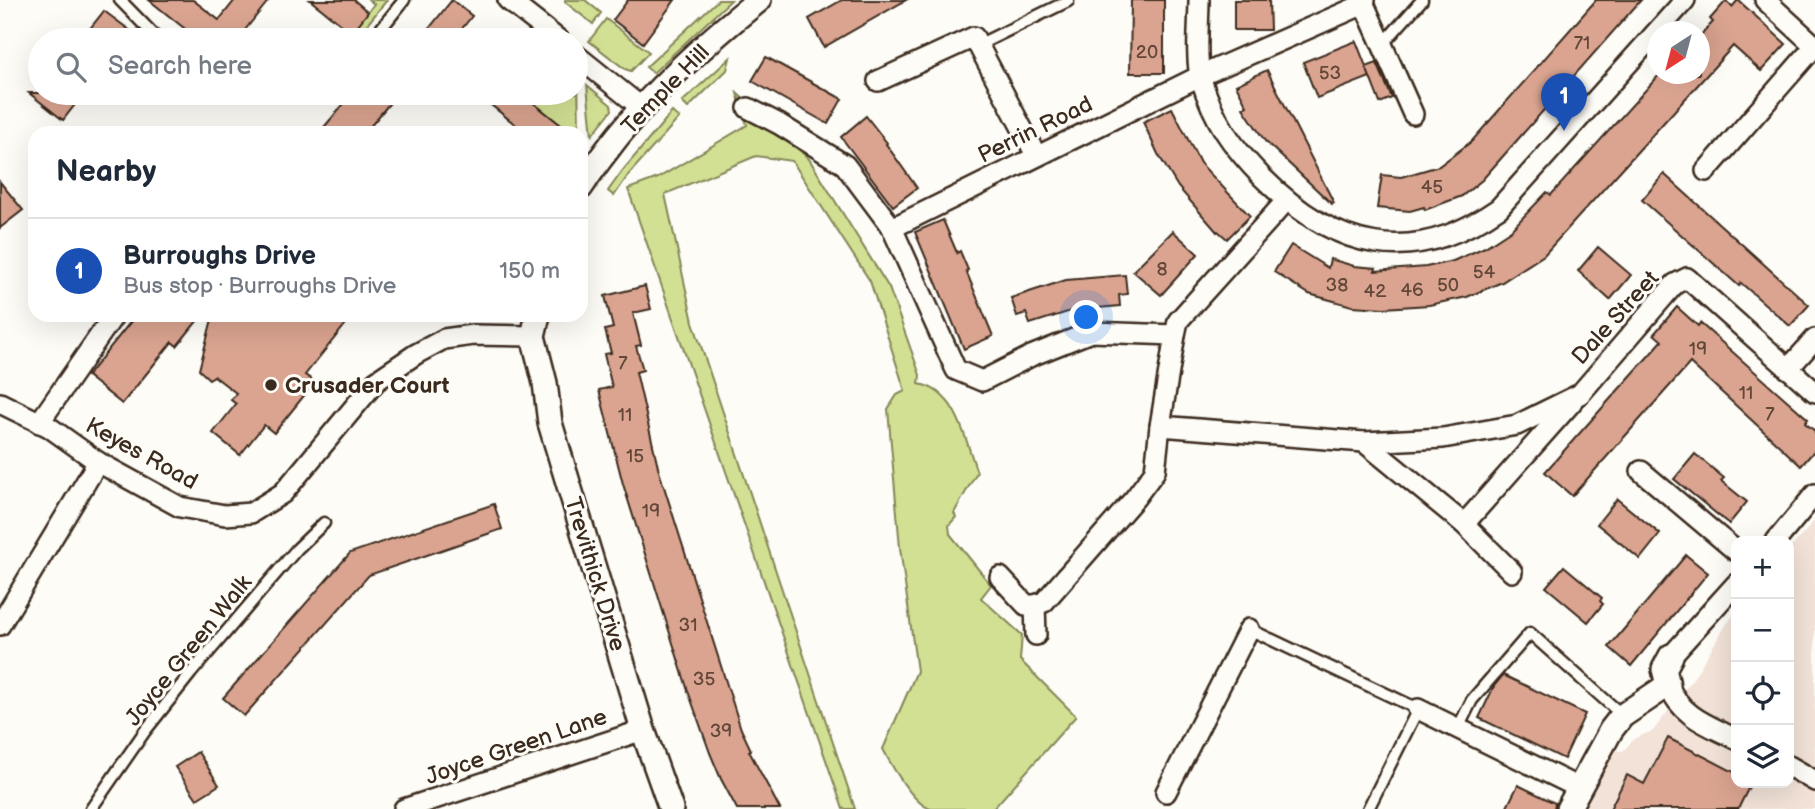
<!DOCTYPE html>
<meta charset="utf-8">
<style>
body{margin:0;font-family:"Balsamiq Sans",sans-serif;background:#f2f2f3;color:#1f2937}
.controls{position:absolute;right:21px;bottom:21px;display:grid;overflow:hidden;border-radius:14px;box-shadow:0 7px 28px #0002}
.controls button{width:63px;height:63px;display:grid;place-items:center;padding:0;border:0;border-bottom:2px solid #e0e1e3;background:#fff;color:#1f2937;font:35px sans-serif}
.compass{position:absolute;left:1647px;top:21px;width:63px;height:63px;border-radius:50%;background:#fff;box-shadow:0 7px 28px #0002;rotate:216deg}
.you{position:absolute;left:1087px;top:318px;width:24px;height:24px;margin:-18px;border:5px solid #fff;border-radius:50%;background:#1a73e8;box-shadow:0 0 0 10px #1a73e833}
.badge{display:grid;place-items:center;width:46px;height:46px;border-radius:50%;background:#3b2a1e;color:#fff;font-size:23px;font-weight:700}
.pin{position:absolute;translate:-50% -58px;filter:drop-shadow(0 2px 4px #0008)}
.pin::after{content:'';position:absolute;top:37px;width:24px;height:21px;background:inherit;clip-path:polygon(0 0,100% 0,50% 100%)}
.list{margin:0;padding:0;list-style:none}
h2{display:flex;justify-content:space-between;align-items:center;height:91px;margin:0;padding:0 28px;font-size:30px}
h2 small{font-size:23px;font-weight:400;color:#747a83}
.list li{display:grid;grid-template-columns:46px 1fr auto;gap:21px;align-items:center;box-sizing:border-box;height:105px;padding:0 28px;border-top:2px solid #e0e1e3}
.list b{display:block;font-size:26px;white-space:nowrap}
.list p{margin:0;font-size:23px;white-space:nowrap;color:#747a83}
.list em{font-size:23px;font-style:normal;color:#747a83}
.icon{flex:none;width:38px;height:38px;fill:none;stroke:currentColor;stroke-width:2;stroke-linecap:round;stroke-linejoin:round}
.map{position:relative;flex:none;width:1815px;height:809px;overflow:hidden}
.search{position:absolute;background:#fff;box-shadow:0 7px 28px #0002;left:28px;top:28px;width:560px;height:77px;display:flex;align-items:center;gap:18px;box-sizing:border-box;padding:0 24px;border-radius:38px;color:#747a83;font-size:26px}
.panel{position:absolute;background:#fff;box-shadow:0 7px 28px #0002;left:28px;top:126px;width:560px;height:196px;border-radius:21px}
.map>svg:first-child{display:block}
.built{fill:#f2e2d8}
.green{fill:#d1e093;stroke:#868558;stroke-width:2}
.building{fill:#daa490;stroke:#3b2a1e;stroke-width:2}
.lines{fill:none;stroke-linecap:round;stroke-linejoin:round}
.service-casing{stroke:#3b2a1e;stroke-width:15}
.minor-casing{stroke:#3b2a1e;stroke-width:24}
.tertiary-casing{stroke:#3b2a1e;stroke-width:28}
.service{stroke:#fdfcf7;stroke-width:10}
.minor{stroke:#fdfcf7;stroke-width:19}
.tertiary{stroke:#fdfcf7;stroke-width:23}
.poi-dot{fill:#3b2a1e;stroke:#fdfcf7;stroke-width:2.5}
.labels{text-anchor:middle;stroke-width:6;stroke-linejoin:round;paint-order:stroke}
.number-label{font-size:19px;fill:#63483a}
.street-label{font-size:23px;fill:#3b2a1e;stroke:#fdfcf7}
.poi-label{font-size:23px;font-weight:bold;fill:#3b2a1e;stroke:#fdfcf7;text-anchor:start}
</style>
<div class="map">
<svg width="1815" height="809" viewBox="0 0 1815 809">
<rect width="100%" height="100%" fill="#fdfcf7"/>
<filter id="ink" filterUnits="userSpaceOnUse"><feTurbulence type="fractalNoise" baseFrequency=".0143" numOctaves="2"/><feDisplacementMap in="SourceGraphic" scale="14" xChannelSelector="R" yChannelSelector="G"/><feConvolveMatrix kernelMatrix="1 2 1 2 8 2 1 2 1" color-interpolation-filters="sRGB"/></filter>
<g filter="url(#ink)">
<!-- built -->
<polygon class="built" points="1815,520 1815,809 1584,809 1614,750 1623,751 1635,738 1653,731 1694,677 1726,625 1736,612 1736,783 1789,783 1789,550"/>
<!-- green -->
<g class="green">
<polygon points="369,0 387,0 357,37 346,39 374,4"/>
<polygon points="565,0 585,0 601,13 593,24 565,2"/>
<polygon points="718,0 731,0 653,73 646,67"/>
<polygon points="606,19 649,52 631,71 625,69 589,41"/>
<polygon points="730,58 727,70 688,108 682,102"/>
<polygon points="576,74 578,77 579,133 571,133 521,93 576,93"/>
<polygon points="587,85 611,105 612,110 592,135"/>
<path d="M737 93 809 159 889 288 920 375 919 384C958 391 965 440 977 472L954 513 956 517 949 525 950 534 991 585 981 598 1022 635 1020 660 1076 716 993 809C978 809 943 809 931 809 913 804 891 765 883 749L917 671 900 548 888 409 897 395 905 391 870 281 792 161 756 156 665 194 693 322 855 809H843L628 189 658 178 747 125Z"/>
<polygon points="672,112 679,118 629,174 614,196 608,191 623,170"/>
</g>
<!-- building -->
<g class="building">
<polygon points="149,0 193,0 219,20 235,0 269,0 237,40 199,40"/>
<polygon points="310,0 354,0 368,12 352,33"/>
<polygon points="452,0 472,16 453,40 420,40"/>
<polygon points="628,0 675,0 643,43 613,20"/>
<polygon points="842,0 906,0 824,47 809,19"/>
<polygon points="1131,0 1164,0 1164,73 1130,73"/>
<polygon points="1234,0 1269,0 1270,30 1234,30"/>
<polygon points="1596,0 1641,0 1482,180 1462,196 1425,210 1424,207 1410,211 1377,208 1382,175 1401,177 1439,166 1472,141"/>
<polygon points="1738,0 1786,44 1761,71 1733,46 1544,255 1502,282 1467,297 1429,305 1384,308 1352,306 1309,294 1274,272 1291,245 1328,268 1330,259 1354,266 1376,268 1375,271 1426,267 1453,261 1485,247 1511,230 1547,192 1551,195 1660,74 1699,74 1699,37 1713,22 1710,19 1726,1 1732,7"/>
<polygon points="104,11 143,40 81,40"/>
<polygon points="1356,41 1370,77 1317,98 1303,62"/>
<polygon points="766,57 842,99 828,124 752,81"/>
<polygon points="1377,63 1392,98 1380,103 1366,67"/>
<polygon points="1267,70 1334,203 1332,204 1265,141 1243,108 1247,106 1236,85"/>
<polygon points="29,93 84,93 63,120"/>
<polygon points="353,93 398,93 365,133 319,133"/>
<polygon points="476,93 521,93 571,133 526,133"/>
<polygon points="1172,108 1200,163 1250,216 1227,239 1218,231 1217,232 1178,187 1158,154 1143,122"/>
<polygon points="866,116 887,143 886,144 917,188 893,206 841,137"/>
<polygon points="1664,174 1809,305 1790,326 1741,283 1739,286 1642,200"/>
<polygon points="0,182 23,210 0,228"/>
<polygon points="943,220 957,253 960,251 968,270 966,271 993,336 964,349 915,232"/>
<polygon points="1173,231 1198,254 1161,295 1133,271"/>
<polygon points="1598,247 1631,275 1610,300 1578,271"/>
<polygon points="1125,275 1127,294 1119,295 1120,306 1074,310 1030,324 1026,313 1017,316 1011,298 1066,280"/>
<polygon points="645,286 651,309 633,313 641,345 636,346 643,370 636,372 659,471 741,729 751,750 749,751 780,809 737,809 721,779 710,753 688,691 623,484 599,390 612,387 604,354 611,353 605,330 613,328 605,296"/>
<polygon points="1677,307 1698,326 1700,323 1808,419 1805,423 1815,431 1815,450 1801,466 1690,363 1572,496 1545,472 1662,341 1654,334"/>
<polygon points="136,315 202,315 177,346 172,342 122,404 87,376"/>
<polygon points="213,315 353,315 305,375 315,382 274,433 264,425 240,455 213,433 236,404 231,400 236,393 214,376 209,379 199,370"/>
<polygon points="1695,454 1724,478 1721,481 1747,502 1729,524 1674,479"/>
<polygon points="1617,499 1660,534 1640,559 1597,524"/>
<polygon points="494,504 502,529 369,575 244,716 223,698 350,553"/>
<polygon points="1686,555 1708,573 1631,666 1609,647"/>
<polygon points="1564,566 1602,598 1600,601 1603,604 1588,622 1546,587"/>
<polygon points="1503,675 1585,714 1564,759 1479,718 1494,686"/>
<polygon points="1668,738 1736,773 1736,783 1751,783 1738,809 1610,809 1627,775 1644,784"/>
<polygon points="198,752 219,785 197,799 175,767"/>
<polygon points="1518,785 1555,803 1554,809 1506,809"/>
</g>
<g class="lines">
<!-- service casing -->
<g class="service-casing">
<g id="service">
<polyline points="120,0 159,40"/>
<polyline points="372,40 404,0"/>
<polyline points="978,45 1068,1"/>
<polyline points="1382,45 1422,0"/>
<polyline points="1249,629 1418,709 1368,809"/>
<polyline points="1458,728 1472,700 1530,633 1622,715"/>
<polyline points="91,809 145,731 191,673 297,549 324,523"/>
</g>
</g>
<!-- minor casing -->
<g class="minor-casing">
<g id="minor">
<polyline points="508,0 559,40"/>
<path d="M1199 0C1199 21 1195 61 1201 79 1214 121 1232 146 1262 177 1335 250 1411 269 1499 208L1685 0"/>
<polyline points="1765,0 1815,46"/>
<polyline points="1364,4 1413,114"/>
<polyline points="576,55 642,108"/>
<polyline points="878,81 974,37 1036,155"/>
<polyline points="748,108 779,124 845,165 892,228 956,370 982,381 1031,356 1091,332 1175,335 1178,321 1286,201"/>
<polyline points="1706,171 1815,46"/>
<polyline points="892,228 1200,76 1364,4 1365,0"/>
<polyline points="1175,335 1160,426 1364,442 1443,438 1517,425 1580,394 1666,294 1675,284 1687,278 1815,392"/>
<polyline points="1788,369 1815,339"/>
<polyline points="0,403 49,427 98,462 180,507 225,515 251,513 283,493 376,381 416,354 444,339 473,335 533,336"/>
<polyline points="39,423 114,315"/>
<polyline points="1364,442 1464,524 1572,402"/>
<polyline points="1641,471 1736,551"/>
<polyline points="1464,524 1512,572"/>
<polyline points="1776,541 1815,494"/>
<polyline points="1000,577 1026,605 1035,605 1044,602 1135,498 1155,471 1160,426"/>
<polyline points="1035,605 1036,635"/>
<polyline points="0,625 98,462"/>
<polyline points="1671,656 1736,584"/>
<path d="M1668 685C1682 717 1706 724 1736 739"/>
<polyline points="1418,709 1579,788"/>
<polyline points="1789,766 1815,781"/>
<polyline points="1166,792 1249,629"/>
<polyline points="404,809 643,730"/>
</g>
</g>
<!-- tertiary casing -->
<g class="tertiary-casing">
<g id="tertiary">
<path d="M581 187C628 114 691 54 759 0"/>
<polyline points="538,315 533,336 545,383 550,423 643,730 671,809"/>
<polyline points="1568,809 1611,730 1622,716 1668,685 1664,669 1671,656"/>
</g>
</g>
<!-- service -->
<use href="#service" class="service"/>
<!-- minor -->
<use href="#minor" class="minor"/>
<!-- tertiary -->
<use href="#tertiary" class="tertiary"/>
</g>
</g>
<!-- markers -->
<circle class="poi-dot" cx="271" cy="385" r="7"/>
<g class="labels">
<!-- number labels -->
<g class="number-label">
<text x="1582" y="49">71</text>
<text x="1147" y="58">20</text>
<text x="1330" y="79">53</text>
<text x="1432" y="193">45</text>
<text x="1162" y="275">8</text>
<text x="1484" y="278">54</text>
<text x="1337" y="291">38</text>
<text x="1448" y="291">50</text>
<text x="1412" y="296">46</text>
<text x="1375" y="297">42</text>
<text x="1698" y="355">19</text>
<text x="623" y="369">7</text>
<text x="1746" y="399">11</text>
<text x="1770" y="420">7</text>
<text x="625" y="421">11</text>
<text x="635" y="462">15</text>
<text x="651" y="517">19</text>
<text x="688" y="631">31</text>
<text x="704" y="685">35</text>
<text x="721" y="737">39</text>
</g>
<!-- street labels -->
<g class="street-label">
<text transform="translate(665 89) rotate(-46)" y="8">Temple Hill</text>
<text transform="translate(1035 129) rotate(-26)" y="8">Perrin Road</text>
<text transform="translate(1615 317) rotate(-48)" y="8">Dale Street</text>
<text transform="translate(142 453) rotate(29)" y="8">Keyes Road</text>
<text transform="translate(596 574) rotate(73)" y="8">Trevithick Drive</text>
<text transform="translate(188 650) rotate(-51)" y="8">Joyce Green Walk</text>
<text transform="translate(516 746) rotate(-19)" y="8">Joyce Green Lane</text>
</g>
<!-- poi labels -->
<g class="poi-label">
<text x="285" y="393">Crusader Court</text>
</g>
</g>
</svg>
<div class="controls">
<button>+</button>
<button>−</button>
<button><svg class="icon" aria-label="locate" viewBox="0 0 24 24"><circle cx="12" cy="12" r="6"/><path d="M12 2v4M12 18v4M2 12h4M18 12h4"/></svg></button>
<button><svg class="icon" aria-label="layers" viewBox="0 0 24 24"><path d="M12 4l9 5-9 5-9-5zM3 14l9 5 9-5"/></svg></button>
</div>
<svg class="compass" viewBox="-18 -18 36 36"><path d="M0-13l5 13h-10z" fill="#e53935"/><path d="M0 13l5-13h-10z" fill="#747a83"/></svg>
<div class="you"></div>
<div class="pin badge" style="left:1564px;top:131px;background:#1a4fb4">1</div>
<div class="search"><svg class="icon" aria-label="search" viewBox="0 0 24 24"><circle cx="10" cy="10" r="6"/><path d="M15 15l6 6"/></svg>Search here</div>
<section class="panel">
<h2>Nearby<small></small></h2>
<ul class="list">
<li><span class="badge" style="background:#1a4fb4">1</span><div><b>Burroughs Drive</b><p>Bus stop · Burroughs Drive</p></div><em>150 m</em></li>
</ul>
</section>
</div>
